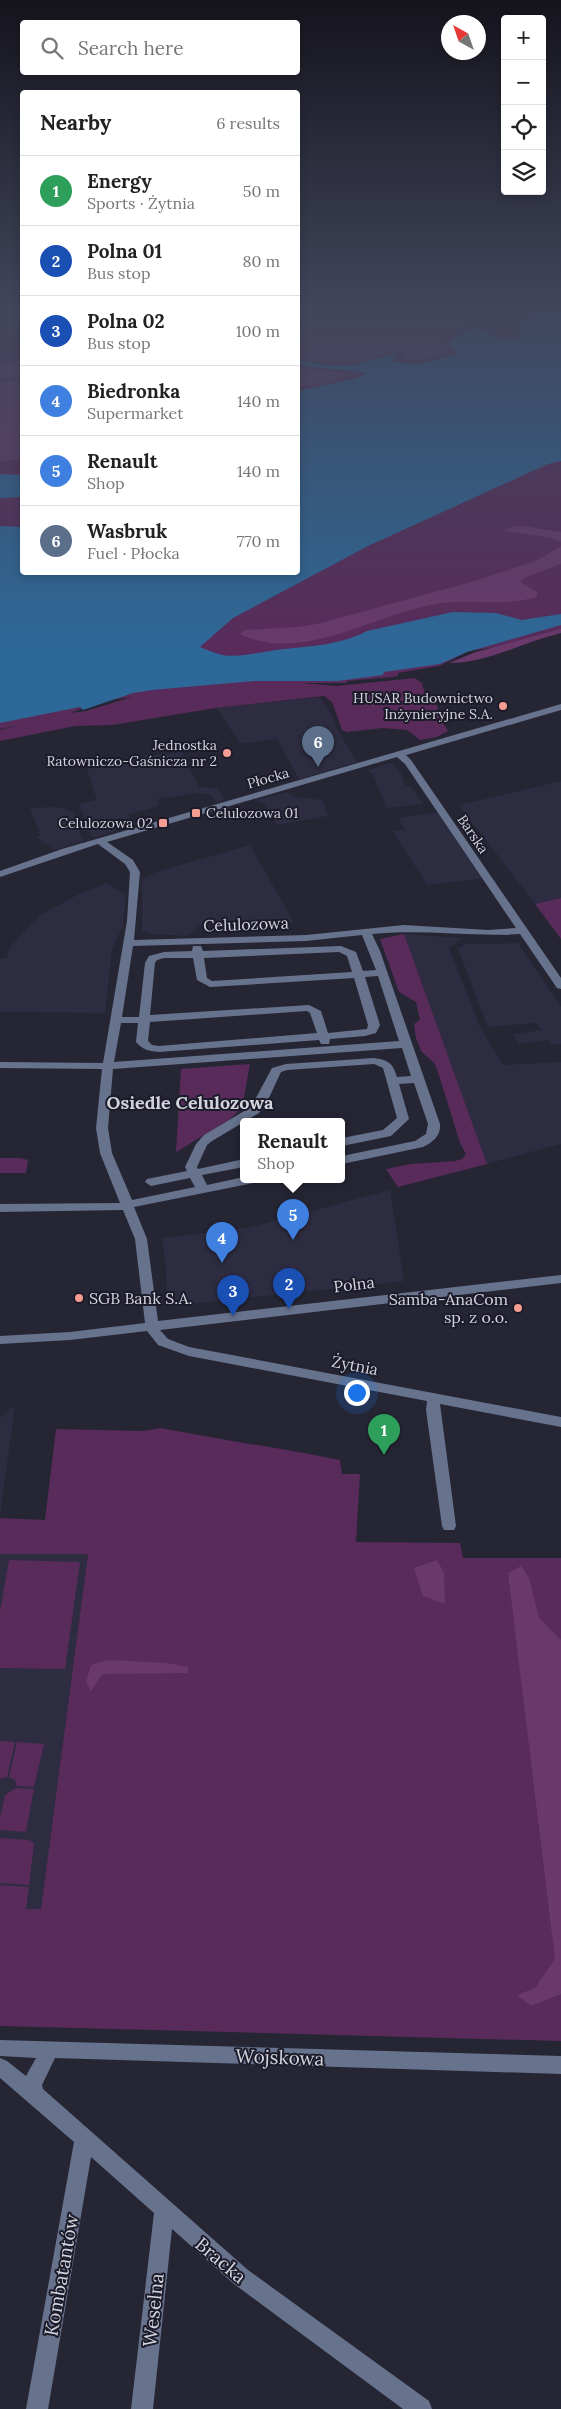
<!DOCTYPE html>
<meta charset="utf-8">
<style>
body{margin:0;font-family:Lora,serif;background:#f2f2f2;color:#222}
.controls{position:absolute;right:15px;top:15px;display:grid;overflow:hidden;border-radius:5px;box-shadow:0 2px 8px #0003}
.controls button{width:45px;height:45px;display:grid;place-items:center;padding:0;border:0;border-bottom:1px solid #e0e0e0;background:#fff;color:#222;font:25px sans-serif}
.compass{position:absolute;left:441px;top:15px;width:45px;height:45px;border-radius:50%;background:#fff;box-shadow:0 2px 8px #0003;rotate:320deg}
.you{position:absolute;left:356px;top:1392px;width:18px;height:18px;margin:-12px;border:4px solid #fff;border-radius:50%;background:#1a73e8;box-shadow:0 0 0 8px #1a73e833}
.badge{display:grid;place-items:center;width:32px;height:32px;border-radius:50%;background:#815955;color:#fff;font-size:16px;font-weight:700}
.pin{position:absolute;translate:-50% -41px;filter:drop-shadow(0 1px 2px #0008)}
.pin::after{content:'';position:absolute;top:26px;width:18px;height:15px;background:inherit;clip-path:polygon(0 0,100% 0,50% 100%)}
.popup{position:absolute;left:240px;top:1118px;width:105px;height:65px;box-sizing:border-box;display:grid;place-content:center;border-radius:5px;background:#fff;filter:drop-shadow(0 1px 4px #0005);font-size:16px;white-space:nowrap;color:#767676}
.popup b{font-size:19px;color:#222}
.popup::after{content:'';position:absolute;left:50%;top:100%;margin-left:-10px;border:10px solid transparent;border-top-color:#fff}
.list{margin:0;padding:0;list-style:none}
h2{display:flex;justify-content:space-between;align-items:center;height:65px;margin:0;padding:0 20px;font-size:21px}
h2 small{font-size:16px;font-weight:400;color:#767676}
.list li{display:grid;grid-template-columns:32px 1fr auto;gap:15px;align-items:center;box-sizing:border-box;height:70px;padding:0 20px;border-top:1px solid #e0e0e0}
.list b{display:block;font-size:19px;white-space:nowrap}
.list p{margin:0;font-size:16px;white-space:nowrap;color:#767676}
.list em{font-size:16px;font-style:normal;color:#767676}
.icon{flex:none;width:28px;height:28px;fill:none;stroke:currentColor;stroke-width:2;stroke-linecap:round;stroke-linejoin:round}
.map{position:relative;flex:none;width:561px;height:2409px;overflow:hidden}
.search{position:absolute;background:#fff;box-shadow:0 2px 8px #0003;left:20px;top:20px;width:280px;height:55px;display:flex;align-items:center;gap:12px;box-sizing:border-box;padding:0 18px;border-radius:5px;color:#767676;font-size:19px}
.panel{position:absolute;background:#fff;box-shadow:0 2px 8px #0003;left:20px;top:90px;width:280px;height:485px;border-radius:5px}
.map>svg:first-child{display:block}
.built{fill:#2d2c41}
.green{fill:#582b5a;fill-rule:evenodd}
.forest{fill:#69396b}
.water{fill:#2e6898}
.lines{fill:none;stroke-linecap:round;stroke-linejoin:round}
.minor{fill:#67738d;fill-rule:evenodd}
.poi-dot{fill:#f59c93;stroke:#1c1b2a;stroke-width:2}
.labels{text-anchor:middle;stroke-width:4;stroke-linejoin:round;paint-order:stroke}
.far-poi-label{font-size:14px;fill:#d4d4de;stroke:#1c1b2a;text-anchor:end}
.far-street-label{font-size:14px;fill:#d4d4de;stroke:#1c1b2a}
.street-label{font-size:16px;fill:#d4d4de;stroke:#1c1b2a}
.poi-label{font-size:16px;fill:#d4d4de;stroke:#1c1b2a;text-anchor:start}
.neighbourhood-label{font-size:18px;font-weight:bold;fill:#d4d4de;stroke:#1c1b2a}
.near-street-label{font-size:19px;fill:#d4d4de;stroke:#1c1b2a}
</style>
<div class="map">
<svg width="561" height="2409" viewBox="0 0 561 2409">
<rect width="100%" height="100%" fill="#262534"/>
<!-- built -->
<g class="built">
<polygon points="320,697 331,714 337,729 357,762 299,779 277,739 240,744 217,708"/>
<polygon points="182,752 199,787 217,788 225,800 216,802 211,795 199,793 158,799 159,806 127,815 138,824 96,837 91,836 79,804 97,800 85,763"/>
<polygon points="391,763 401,773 405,786 411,787 423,804 386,808 373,774 368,770"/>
<polygon points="561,781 561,898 535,904 459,805"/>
<polygon points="287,792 295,797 323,800 328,816 277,825 264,803 255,801"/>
<polygon points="51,807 64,808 74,813 83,841 54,850 36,837 40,835 30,808"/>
<polygon points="440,812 486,878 427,885 393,831 405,830 398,818"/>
<polygon points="250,845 294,923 202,924 187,936 153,934 142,931 142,880 156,872"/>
<polygon points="107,883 126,895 123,926 112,949 105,1013 0,1012 0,959 7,958 10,947 39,916 79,894"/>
<polygon points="404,934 462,938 449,948 480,1027 503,1065 561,1062 561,1144 487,1164"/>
<polygon points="518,943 561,1007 561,1044 552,1045 548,1040 519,1044 513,1034 542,1030 537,1023 488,1027 458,949 465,944"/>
<polygon points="390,1190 404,1281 178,1305 167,1296 165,1256 161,1238 247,1228"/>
<polygon points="15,1405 0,1516 0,1418"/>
<polygon points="0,1554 88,1554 26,2027 0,2025"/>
</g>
<!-- green -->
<g class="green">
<path d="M0 308H22V572H298V308H561V632L525 643 469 651 439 666 398 673V676L392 677 347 681 346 683H302L336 686 415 678 422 683 423 688 437 706 440 718 448 731 437 737 420 740 407 730 383 728 347 732 342 730 332 702 324 696 216 708 112 725 75 726 0 741V730L20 725 0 729ZM132 697 86 711 70 713 102 701Z"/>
<polygon points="561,898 561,939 535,904"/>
<polygon points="404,934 487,1164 398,1187 386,1169 411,1164 455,1161 462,1159 466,1154 460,1143 437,1069 434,1063 421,1051 416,1038 414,1024 420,1020 416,1002 399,992 380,939"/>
<polygon points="250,1064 242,1108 229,1120 176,1152 181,1069"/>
<polygon points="0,1158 20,1158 28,1160 26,1173 0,1173"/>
<path d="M161 1428C221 1440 280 1448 340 1460L342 1474H360L356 1542 460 1543 463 1558H561V2041L0 2026V1885L29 1887 26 1909H41L88 1554H0V1518L45 1520 56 1429 143 1431Z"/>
<polygon points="9,1560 80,1562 65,1669 0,1668 0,1612"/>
<polygon points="0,1741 15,1742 7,1777 0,1779"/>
<polygon points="17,1742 44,1744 34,1787 17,1786 15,1780 9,1777"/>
<polygon points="16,1788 34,1789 26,1832 0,1830 0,1818 5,1795"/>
<polygon points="0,1838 29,1840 34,1843 29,1885 0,1883"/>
</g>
<!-- forest -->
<g class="forest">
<path d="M533 308 455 329 457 332 442 343 452 353 414 361 404 356 405 352C384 351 368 361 348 364 332 366 313 361 298 358V309L301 308Z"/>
<polygon points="22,361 22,376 0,378 0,367"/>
<polygon points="298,367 303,368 360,374 332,382 298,387"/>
<polygon points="22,380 22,459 0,461 0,382"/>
<polygon points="523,526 561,532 561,542 552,538 504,531 511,527"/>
<path d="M561 546V564L526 577 520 582 537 592V597C507 606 473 600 442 603 378 611 305 665 240 634L244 630 297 627 317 624 475 581 538 560Z"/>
<path d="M561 629V633C523 642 488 663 449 663L476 652Z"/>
<polygon points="437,1560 444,1573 445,1604 423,1596 414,1568"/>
<polygon points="521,1566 529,1578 539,1618 561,1640 561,1994 531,2006 517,1995 535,1988 555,1959 508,1573"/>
<polygon points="107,1660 166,1663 189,1667 187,1673 102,1674 91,1691 86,1682 91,1665"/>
</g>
<!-- water -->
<g class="water">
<path d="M561 308V461L548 464 368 546 233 618 200 647C207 650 215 653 222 655 240 658 259 652 276 650 308 646 338 646 367 631L453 612 496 613 522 620 561 614V625L467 652 440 664 384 672 383 675 338 681H254L152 690 133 693 83 710 80 707 0 723V526L22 527V572H298V391L353 379 369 373 304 366 298 364V360L333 366 354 365 397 353 392 362 422 364 458 353 448 343C486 313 482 340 517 340L522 334 517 330C521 327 520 325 523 321 530 311 550 308 561 308Z"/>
<polygon points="0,474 22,475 22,497 0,498"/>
</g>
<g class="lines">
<!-- minor -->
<g class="minor">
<path d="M561 704V710L406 755 411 760 561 978V989L557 988 520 934C471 937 422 929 372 934L380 951 440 1124C441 1136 433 1142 423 1147L342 1164V1156L415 1141 426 1134 428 1124 414 1083 399 1084 409 1119 391 1136 342 1146V1138L383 1130 397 1118 383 1068 374 1064 287 1070 281 1072 267 1102 259 1113 212 1141 207 1145 197 1167 198 1169 244 1159V1167L202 1175 207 1185 244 1177 260 1179 258 1182 134 1207 147 1239 158 1321 561 1275V1283L160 1330 168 1339 189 1347 561 1417V1427L440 1404 456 1526 454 1530H444L442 1526 426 1410 427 1401 189 1356 158 1345 147 1331 70 1340 0 1344V1336L70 1332 145 1323 135 1239 123 1210 0 1212V1204L120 1203 100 1153 96 1128 102 1069 0 1068V1062L103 1063 127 921 130 872 125 864 98 844 0 877V871L62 849ZM397 757 405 764 516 928 488 930 404 925 306 935 134 940 140 872 133 860 107 842ZM362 935 376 970 363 971 356 952 341 946 203 951 201 946H193L192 951 164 952 149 956 145 963 139 1017H122L133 946 306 941ZM339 952 347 956 352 972 212 981 207 978 204 958ZM164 958H193L197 980 210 987 354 978 368 1025 367 1029 328 1033 321 1011 309 1005 150 1015 155 963 157 960ZM378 976 399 1041 114 1062 121 1023H138L136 1042C143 1050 149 1051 159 1052L319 1040 321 1044H329L330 1039 365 1036 376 1033 380 1025 365 977ZM307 1011 310 1013 317 1033 159 1046 152 1045 148 1041 150 1022ZM402 1048 411 1076 397 1077C393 1063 388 1060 374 1058L286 1064 272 1068 251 1107 204 1135 196 1144 185 1167 187 1171 147 1179 145 1182 151 1186 190 1178 195 1187 132 1200 112 1153 108 1128 113 1069Z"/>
<polygon points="0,2040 561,2056 561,2074 55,2058 42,2085 43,2089 248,2270 429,2401 432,2409 403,2409 234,2284 172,2229 153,2409 131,2409 154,2213 91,2157 48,2409 26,2409 74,2142 0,2078 0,2058 7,2061 26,2076 36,2058 0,2056"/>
</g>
</g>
<!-- sky -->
<linearGradient id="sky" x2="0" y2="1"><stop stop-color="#15141d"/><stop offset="0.48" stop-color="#41465c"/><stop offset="1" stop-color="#41465c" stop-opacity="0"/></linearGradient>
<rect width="561" height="646" fill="url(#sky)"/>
<!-- markers -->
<g class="poi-dot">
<circle cx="503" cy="706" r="5"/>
<circle cx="227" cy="753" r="5"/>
<rect x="191" y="808" width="10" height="10" rx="2.5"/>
<rect x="158" y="818" width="10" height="10" rx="2.5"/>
<circle cx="79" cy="1298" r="5"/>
<circle cx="518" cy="1308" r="5"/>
</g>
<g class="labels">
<!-- far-poi labels -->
<g class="far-poi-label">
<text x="493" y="703">HUSAR Budownictwo<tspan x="493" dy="16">Inżynieryjne S.A.</tspan></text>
<text x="217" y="750">Jednostka<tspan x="217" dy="16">Ratowniczo-Gaśnicza nr 2</tspan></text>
<text x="206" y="818" text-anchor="start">Celulozowa 01</text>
<text x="153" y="828">Celulozowa 02</text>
</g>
<!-- far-street labels -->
<g class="far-street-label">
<text transform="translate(268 778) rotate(-16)" y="5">Płocka</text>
<text transform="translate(473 834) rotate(56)" y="5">Barska</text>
</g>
<!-- street labels -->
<g class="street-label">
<text transform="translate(246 924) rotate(-2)" y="6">Celulozowa</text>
<text transform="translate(354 1284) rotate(-7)" y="6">Polna</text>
<text transform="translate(355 1365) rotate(11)" y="6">Żytnia</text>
</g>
<!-- poi labels -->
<g class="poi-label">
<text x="89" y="1304">SGB Bank S.A.</text>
<text x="508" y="1305" text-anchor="end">Samba-AnaCom<tspan x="508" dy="18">sp. z o.o.</tspan></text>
</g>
<!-- neighbourhood labels -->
<g class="neighbourhood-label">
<text x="190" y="1109">Osiedle Celulozowa</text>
</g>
<!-- near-street labels -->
<g class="near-street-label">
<text transform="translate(280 2057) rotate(2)" y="7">Wojskowa</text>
<text transform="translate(221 2260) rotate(40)" y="7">Bracka</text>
<text transform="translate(61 2275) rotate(-80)" y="7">Kombatantów</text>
<text transform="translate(153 2310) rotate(-84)" y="7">Weselna</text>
</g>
</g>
</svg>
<div class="controls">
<button>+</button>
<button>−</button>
<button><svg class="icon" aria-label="locate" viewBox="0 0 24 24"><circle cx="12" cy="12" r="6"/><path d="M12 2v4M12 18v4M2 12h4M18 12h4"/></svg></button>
<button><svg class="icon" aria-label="layers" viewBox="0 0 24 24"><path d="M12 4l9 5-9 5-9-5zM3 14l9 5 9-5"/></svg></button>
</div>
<svg class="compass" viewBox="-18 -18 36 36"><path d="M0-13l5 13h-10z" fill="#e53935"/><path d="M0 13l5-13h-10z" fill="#767676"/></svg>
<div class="you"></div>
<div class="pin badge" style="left:384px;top:1455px;background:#2e9e5b">1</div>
<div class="pin badge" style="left:289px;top:1309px;background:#1a4fb4">2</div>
<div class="pin badge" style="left:233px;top:1316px;background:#1a4fb4">3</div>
<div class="pin badge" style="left:222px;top:1263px;background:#3f7fe0">4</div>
<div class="pin badge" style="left:293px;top:1240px;background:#3f7fe0">5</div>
<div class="popup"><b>Renault</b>Shop</div>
<div class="pin badge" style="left:318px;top:767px;background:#5c6f8a">6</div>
<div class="search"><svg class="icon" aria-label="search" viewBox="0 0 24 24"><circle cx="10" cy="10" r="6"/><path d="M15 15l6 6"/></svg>Search here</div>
<section class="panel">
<h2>Nearby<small>6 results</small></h2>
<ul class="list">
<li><span class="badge" style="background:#2e9e5b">1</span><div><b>Energy</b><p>Sports · Żytnia</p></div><em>50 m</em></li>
<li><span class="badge" style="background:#1a4fb4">2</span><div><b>Polna 01</b><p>Bus stop</p></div><em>80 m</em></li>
<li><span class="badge" style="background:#1a4fb4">3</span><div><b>Polna 02</b><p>Bus stop</p></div><em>100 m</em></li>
<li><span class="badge" style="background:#3f7fe0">4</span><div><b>Biedronka</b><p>Supermarket</p></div><em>140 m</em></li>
<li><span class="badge" style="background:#3f7fe0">5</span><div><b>Renault</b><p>Shop</p></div><em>140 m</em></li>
<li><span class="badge" style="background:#5c6f8a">6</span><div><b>Wasbruk</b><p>Fuel · Płocka</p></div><em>770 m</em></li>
</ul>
</section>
</div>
